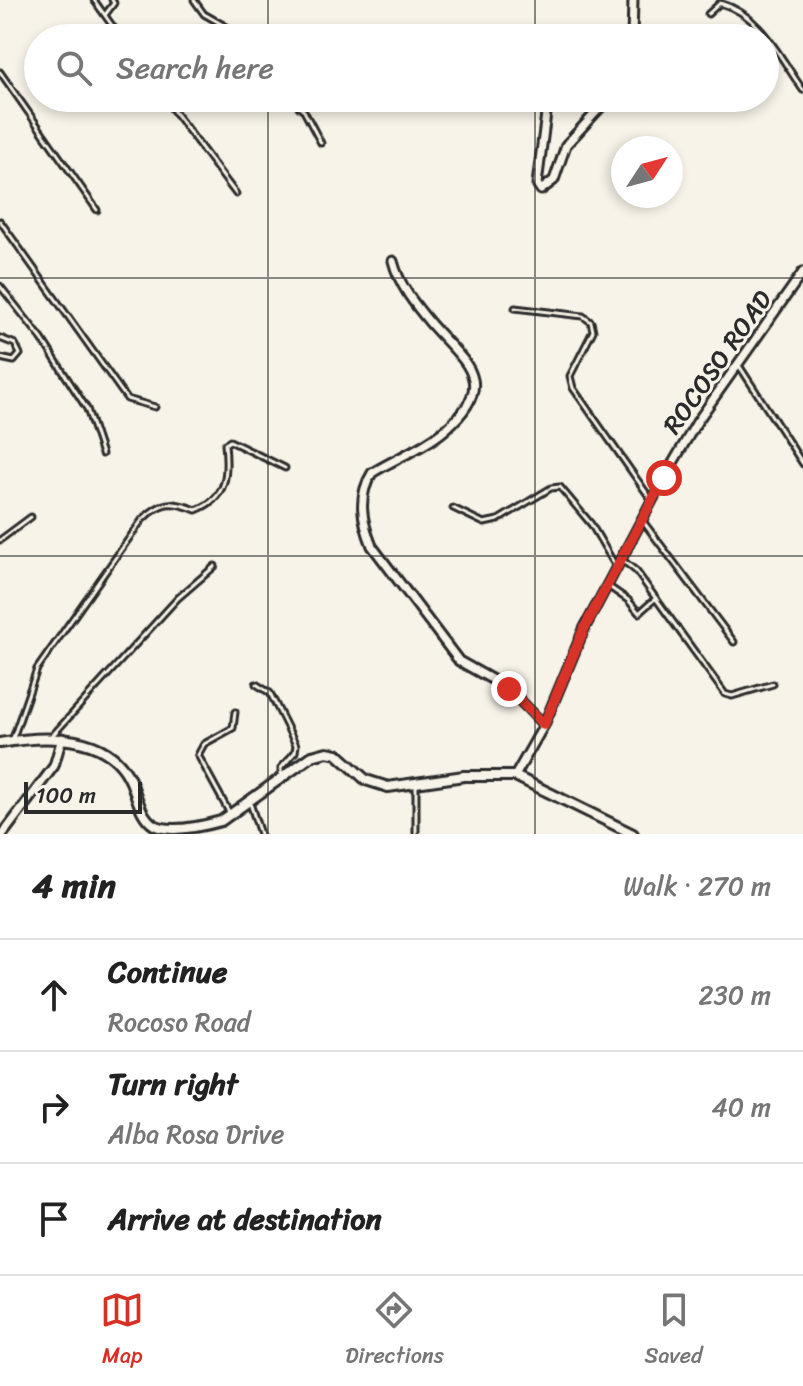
<!DOCTYPE html>
<meta charset="utf-8">
<style>
body{margin:0;font-family:Sriracha,sans-serif;background:#f2f2f2;color:#222}
.compass{position:absolute;left:611px;top:136px;width:72px;height:72px;border-radius:50%;background:#fff;box-shadow:0 4px 12px #0003;rotate:54deg}
.scale{position:absolute;left:24px;bottom:20px;width:118px;box-sizing:border-box;padding-left:8px;border:4px solid #2b2b2b;border-top:0;font-size:22px;line-height:28px;white-space:nowrap;color:#2b2b2b;-webkit-text-stroke:6px #f7f3e8;paint-order:stroke}
.stop{position:absolute;width:24px;height:24px;margin:-18px;border:6px solid #d93025;border-radius:50%;background:#fff}
.stop.end{background:#d93025;border-color:#fff;box-shadow:0 2px 8px #0008}
.list{margin:0;padding:0;list-style:none}
h2{display:flex;justify-content:space-between;align-items:center;height:104px;margin:0;padding:0 32px;font-size:34px}
h2 small{font-size:26px;font-weight:400;color:#767676}
.list li{display:grid;grid-template-columns:52px 1fr auto;gap:24px;align-items:center;box-sizing:border-box;height:112px;padding:0 32px;border-top:2px solid #e0e0e0}
.list b{display:block;font-size:30px;white-space:nowrap}
.list p{margin:0;font-size:26px;white-space:nowrap;color:#767676}
.list em{font-size:26px;font-style:normal;color:#767676}
.icon{flex:none;width:44px;height:44px;fill:none;stroke:currentColor;stroke-width:2;stroke-linecap:round;stroke-linejoin:round}
.map{position:relative;flex:none;width:803px;height:834px;overflow:hidden}
.search{position:absolute;background:#fff;box-shadow:0 4px 12px #0003;left:24px;right:24px;top:24px;height:88px;display:flex;align-items:center;gap:20px;box-sizing:border-box;padding:0 28px;border-radius:44px;color:#767676;font-size:30px}
.sheet{height:440px;background:#fff}
nav{display:flex;justify-content:space-around;align-items:center;box-sizing:border-box;height:112px;border-top:2px solid #e0e0e0;background:#fff;font-size:22px;color:#767676}
nav a{display:grid;justify-items:center;gap:4px}
nav .on{color:#d93025}
.map>svg:first-child{display:block}
.lines{fill:none;stroke-linecap:round;stroke-linejoin:round}
.service-casing{stroke:#2b2b2b;stroke-width:9}
.minor-casing{stroke:#2b2b2b;stroke-width:13}
.tertiary-casing{stroke:#2b2b2b;stroke-width:14}
.service{stroke:#f7f3e8;stroke-width:3}
.minor{stroke:#f7f3e8;stroke-width:7}
.tertiary{stroke:#f7f3e8;stroke-width:8}
.route{stroke:#d93025;stroke-width:10}
.grid{fill:none;stroke:#2b2b2b;stroke-width:2;stroke-opacity:0.55}
.labels{text-anchor:middle;stroke-width:6;stroke-linejoin:round;paint-order:stroke}
.street-label{font-size:26px;fill:#2b2b2b;stroke:#f7f3e8}
</style>
<div class="map">
<svg width="803" height="834" viewBox="0 0 803 834">
<rect width="100%" height="100%" fill="#f7f3e8"/>
<filter id="ink" filterUnits="userSpaceOnUse"><feTurbulence type="fractalNoise" baseFrequency=".0125" numOctaves="2"/><feDisplacementMap in="SourceGraphic" scale="16" xChannelSelector="R" yChannelSelector="G"/><feConvolveMatrix kernelMatrix="1 2 1 2 8 2 1 2 1" color-interpolation-filters="sRGB"/></filter>
<g filter="url(#ink)">
<g class="lines">
<!-- service casing -->
<g class="service-casing">
<g id="service">
<polyline points="94,0 121,38"/>
<polyline points="194,0 204,14 246,38"/>
<path d="M708 14 720 3C762 15 779 57 803 90"/>
<polyline points="105,15 114,3 112,0"/>
<polyline points="146,36 147,38"/>
<polyline points="0,72 97,210"/>
<polyline points="164,98 236,194"/>
<polyline points="289,98 304,111 321,143"/>
<polyline points="0,221 127,399 155,407"/>
<polyline points="0,286 42,339 87,409 102,454"/>
<polyline points="515,308 583,316 591,322 593,331 570,376 573,388 650,498"/>
<polyline points="0,338 15,344 20,354 14,361 0,358"/>
<polyline points="738,364 803,464"/>
<polyline points="453,508 484,523 498,520 551,488 560,487 591,524 615,565"/>
<polyline points="642,520 734,642"/>
<polyline points="0,540 31,517"/>
<polyline points="621,559 636,571 725,694 732,696 773,684"/>
<polyline points="608,586 628,600 639,613 656,598"/>
<polyline points="256,684 270,693 296,745 295,752 281,768 281,776"/>
<polyline points="51,737 178,598 215,566"/>
<path d="M12 741 37 669 142 520C161 501 171 500 196 510 228 498 228 473 225 444L230 441 285 468"/>
<polyline points="416,785 416,834"/>
<polyline points="250,803 260,834"/>
<polyline points="229,812 198,755 204,744 233,728 235,712"/>
</g>
</g>
<!-- minor casing -->
<g class="minor-casing">
<g id="minor">
<polyline points="493,38 505,32 524,38"/>
<polyline points="632,38 633,0"/>
<polyline points="548,98 537,184 541,190 554,180 566,145 609,98"/>
<path d="M393 261C399 285 415 305 431 324 464 362 500 382 446 429 424 448 396 458 372 473 357 497 362 521 372 546L459 661 509 689 544 725"/>
<polyline points="515,776 544,725 584,629 664,478 697,422 803,272"/>
<polyline points="3,834 54,766 62,738"/>
</g>
</g>
<!-- tertiary casing -->
<g class="tertiary-casing">
<path id="tertiary" d="M0 743C44 735 110 732 131 782 137 796 140 816 154 825 171 834 203 826 221 821L312 756 327 752 337 754 366 780 388 787 464 776H515L633 834"/>
</g>
<!-- service -->
<use href="#service" class="service"/>
<!-- minor -->
<use href="#minor" class="minor"/>
<!-- tertiary -->
<use href="#tertiary" class="tertiary"/>
</g>
</g>
<g class="lines" filter="url(#ink)">
<!-- route -->
<polyline class="route" points="509,689 544,725 584,629 664,478"/>
</g>
<!-- grid -->
<path class="grid" d="M268 0V38M535 0V38M268 98V834M535 98V834M0 278H803M0 556H803"/>
<g class="labels">
<!-- street labels -->
<g class="street-label">
<text transform="translate(717 362) rotate(-55)" y="9">ROCOSO ROAD</text>
</g>
</g>
</svg>
<svg class="compass" viewBox="-18 -18 36 36"><path d="M0-13l5 13h-10z" fill="#e53935"/><path d="M0 13l5-13h-10z" fill="#767676"/></svg>
<div class="scale">100 m</div>
<div class="stop" style="left:664px;top:478px"></div>
<div class="stop end" style="left:509px;top:689px"></div>
<div class="search"><svg class="icon" aria-label="search" viewBox="0 0 24 24"><circle cx="10" cy="10" r="6"/><path d="M15 15l6 6"/></svg>Search here</div>
</div>
<section class="sheet">
<h2>4 min<small>Walk · 270 m</small></h2>
<ul class="list">
<li><svg class="icon" aria-label="ahead" viewBox="0 0 24 24"><path d="M12 20V5M6 11l6-6 6 6"/></svg><div><b>Continue</b><p>Rocoso Road</p></div><em>230 m</em></li>
<li><svg class="icon" aria-label="right" viewBox="0 0 24 24"><path d="M7 20v-9h11M14 6l5 5-5 5"/></svg><div><b>Turn right</b><p>Alba Rosa Drive</p></div><em>40 m</em></li>
<li><svg class="icon" aria-label="arrive" viewBox="0 0 24 24"><path d="M6 21V4h12l-3 4 3 4H6"/></svg><div><b>Arrive at destination</b></div></li>
</ul>
</section>
<nav>
<a class="on"><svg class="icon" aria-label="map" viewBox="0 0 24 24"><path d="M3 6l6-2 6 2 6-2v14l-6 2-6-2-6 2zM9 4v14M15 6v14"/></svg>Map</a>
<a><svg class="icon" aria-label="directions" viewBox="0 0 24 24"><path d="M12 3l9 9-9 9-9-9zM9 14v-3h6M13 9l2 2-2 2"/></svg>Directions</a>
<a><svg class="icon" aria-label="saved" viewBox="0 0 24 24"><path d="M7 4h10v16l-5-4-5 4z"/></svg>Saved</a>
</nav>
